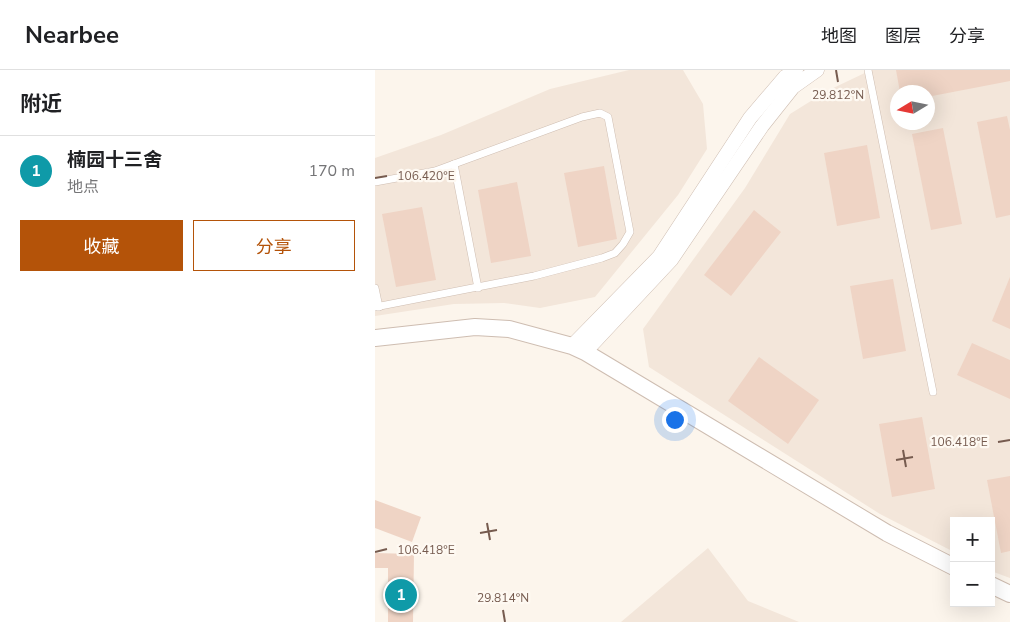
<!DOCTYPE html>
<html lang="zh">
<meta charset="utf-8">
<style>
body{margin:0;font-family:"Nunito Sans","Noto Sans SC",sans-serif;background:#f2f2f2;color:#202124}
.controls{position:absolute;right:15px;bottom:15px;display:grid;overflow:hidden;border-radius:0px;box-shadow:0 5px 20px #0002}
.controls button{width:45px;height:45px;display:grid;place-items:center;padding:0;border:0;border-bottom:1px solid #e0e0e0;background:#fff;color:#202124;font:25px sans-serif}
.compass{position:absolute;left:515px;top:15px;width:45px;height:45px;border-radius:50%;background:#fff;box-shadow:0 5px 20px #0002;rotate:260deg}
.you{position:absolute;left:299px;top:349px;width:18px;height:18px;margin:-12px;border:4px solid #fff;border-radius:50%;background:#1a73e8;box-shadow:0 0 0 8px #1a73e833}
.badge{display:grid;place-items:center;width:32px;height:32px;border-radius:50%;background:#b45309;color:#fff;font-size:16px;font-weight:700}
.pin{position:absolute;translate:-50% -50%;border:2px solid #fff;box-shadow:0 1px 5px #0006}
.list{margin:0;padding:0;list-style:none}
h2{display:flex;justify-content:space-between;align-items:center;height:65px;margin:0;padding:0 20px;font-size:21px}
h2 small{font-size:16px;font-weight:400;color:#757577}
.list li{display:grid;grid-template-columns:32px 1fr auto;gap:15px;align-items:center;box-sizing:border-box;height:70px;padding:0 20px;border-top:1px solid #e0e0e0}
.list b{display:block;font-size:19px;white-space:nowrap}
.list p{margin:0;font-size:16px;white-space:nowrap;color:#757577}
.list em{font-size:16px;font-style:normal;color:#757577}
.actions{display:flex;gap:10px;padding:15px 20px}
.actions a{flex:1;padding:11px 0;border:1px solid #b45309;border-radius:0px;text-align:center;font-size:18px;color:#b45309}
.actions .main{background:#b45309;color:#fff}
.map{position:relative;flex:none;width:635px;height:552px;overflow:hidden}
header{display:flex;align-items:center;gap:30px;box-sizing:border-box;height:70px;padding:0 25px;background:#fff;border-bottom:1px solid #e0e0e0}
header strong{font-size:24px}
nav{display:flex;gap:28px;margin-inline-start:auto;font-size:18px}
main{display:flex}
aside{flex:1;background:#fff}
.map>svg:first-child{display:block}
.residential{fill:#f3e6da;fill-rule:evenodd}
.building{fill:#efd4c5}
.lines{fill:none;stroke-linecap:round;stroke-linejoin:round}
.service-casing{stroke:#cebdb1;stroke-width:8}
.minor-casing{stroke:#cebdb1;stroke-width:15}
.tertiary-casing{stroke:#cebdb1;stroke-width:18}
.service{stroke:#fff;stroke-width:7}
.minor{stroke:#fff;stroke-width:14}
.tertiary{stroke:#fff;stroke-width:16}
.ticks{fill:none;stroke:#765b4f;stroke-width:2}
.ticks-label{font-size:12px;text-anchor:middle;fill:#765b4f;stroke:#fef9f2;stroke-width:4.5;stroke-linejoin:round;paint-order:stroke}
</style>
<header>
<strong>Nearbee</strong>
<nav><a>地图</a><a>图层</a><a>分享</a></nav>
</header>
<main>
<aside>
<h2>附近<small></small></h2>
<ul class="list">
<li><span class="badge" style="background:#0f9aa8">1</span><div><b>楠园十三舍</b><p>地点</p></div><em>170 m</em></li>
</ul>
<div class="actions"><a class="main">收藏</a><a>分享</a></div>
</aside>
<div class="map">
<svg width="635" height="552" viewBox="0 0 635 552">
<rect width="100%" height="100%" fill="#fcf5ec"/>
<!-- residential -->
<g class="residential">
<polygon points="254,0 308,0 328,34 332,79 303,125 220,227 165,238 129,233 79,234 0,246 0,88 66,65 175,19"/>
<path d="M496 0H635V508L616 501V451H579V482L505 444 274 297 268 259 370 118 415 44 452 21ZM522 22H552V52H522Z"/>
<polygon points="333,478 373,531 424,552 246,552"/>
</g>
<!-- building -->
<g class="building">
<polygon points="521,0 635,0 635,11 552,27 552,22 525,22"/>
<polygon points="632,46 635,60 635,145 621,148 602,52"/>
<polygon points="568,58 587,154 556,160 537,64"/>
<polygon points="492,75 505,148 462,156 449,83"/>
<polygon points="229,96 242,169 203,177 189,103"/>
<polygon points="142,112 156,186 116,193 103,120"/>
<polygon points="47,137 61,210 21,217 7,144"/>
<polygon points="379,140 406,162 356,226 329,205"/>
<polygon points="635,207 635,259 617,251"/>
<polygon points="518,209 531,281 488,289 475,216"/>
<polygon points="597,273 635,290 635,329 582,305"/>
<polygon points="384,287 444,330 413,374 353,331"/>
<polygon points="547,347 560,419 517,427 504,354"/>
<polygon points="635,406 635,481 626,483 612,410"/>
<polygon points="0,430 46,447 37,472 0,458"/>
<polygon points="0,483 39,484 38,552 13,552 13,498 0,498"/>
</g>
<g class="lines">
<!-- service casing -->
<g class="service-casing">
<g id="service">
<polyline points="493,0 558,322"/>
<polyline points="79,94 103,218"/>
<polyline points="0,112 60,101 207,47 225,43 233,47 255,162 248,174 240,183 227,188 159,206 0,237"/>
<polyline points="0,218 4,237"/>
</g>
</g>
<!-- minor casing -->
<g class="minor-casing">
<g id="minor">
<polyline points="197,276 284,187 375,48 410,7 421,0"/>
<polyline points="210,282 296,190 387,56 418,17 442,0"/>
</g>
</g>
<!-- tertiary casing -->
<g class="tertiary-casing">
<g id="tertiary">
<polyline points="0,268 100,257 134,259 197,276 210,282 512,463 579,497"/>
<polyline points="616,515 635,524"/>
</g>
</g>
<!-- service -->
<use href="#service" class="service"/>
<!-- minor -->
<use href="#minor" class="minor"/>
<!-- tertiary -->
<use href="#tertiary" class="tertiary"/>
</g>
<!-- ticks -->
<path class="ticks" d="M461 0 463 12M0 108 12 106M623 372 635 370M528 380 531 397M521 390 538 387M112 453 115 470M105 463 122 460M0 482 12 479M128 540 130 552"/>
<g class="ticks-label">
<text x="463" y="29">29.812°N</text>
<text x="51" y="110">106.420°E</text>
<text x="584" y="376">106.418°E</text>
<text x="51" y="484">106.418°E</text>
<text x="128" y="532">29.814°N</text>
</g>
</svg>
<div class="controls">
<button>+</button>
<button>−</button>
</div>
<svg class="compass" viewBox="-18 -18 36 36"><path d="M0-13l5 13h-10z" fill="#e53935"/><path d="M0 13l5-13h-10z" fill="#757577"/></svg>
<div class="you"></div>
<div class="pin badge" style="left:26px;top:525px;background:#0f9aa8">1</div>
</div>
</main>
